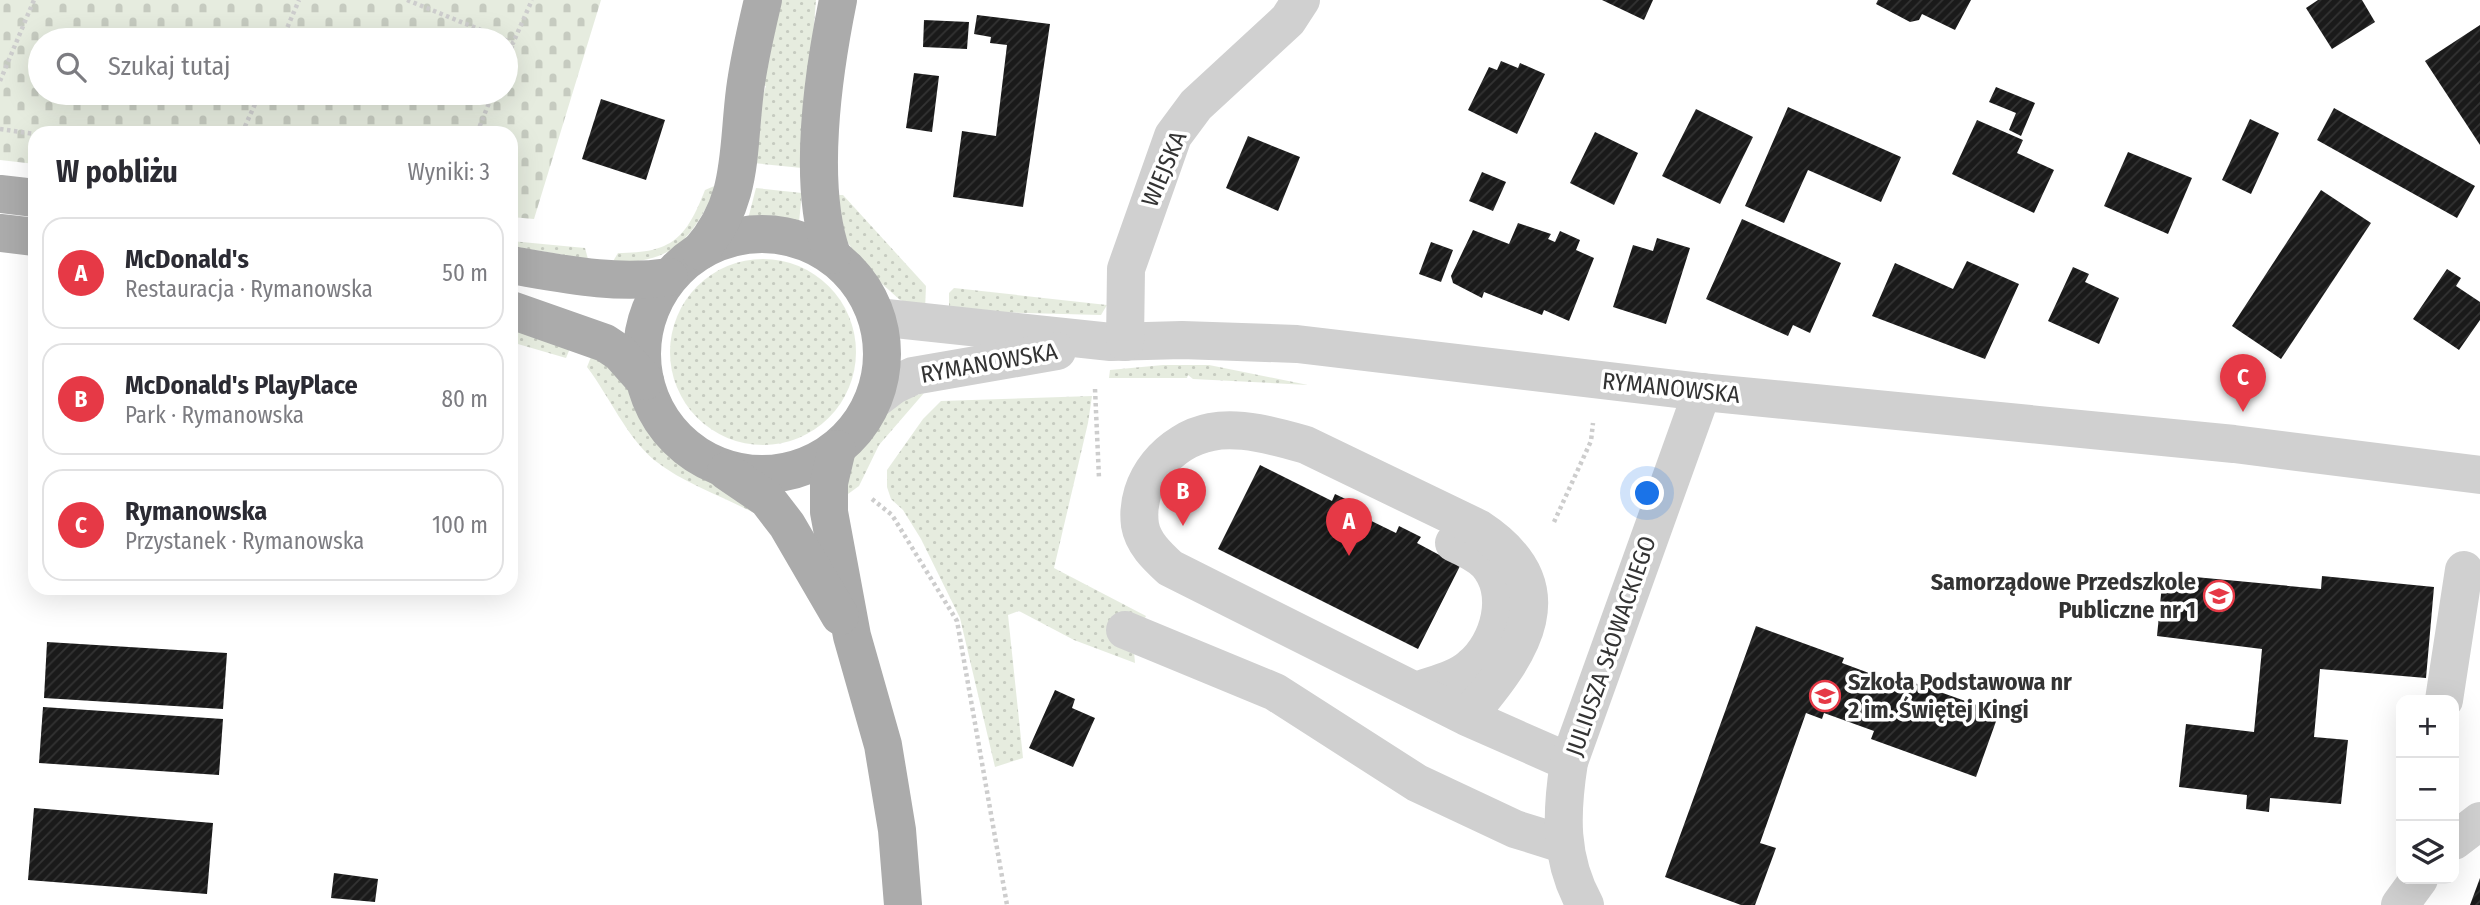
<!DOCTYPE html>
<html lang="pl">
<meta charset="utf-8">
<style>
body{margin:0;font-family:"Fira Sans Condensed",sans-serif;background:#f7f7f7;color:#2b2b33}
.controls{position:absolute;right:21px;bottom:21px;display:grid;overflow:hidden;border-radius:14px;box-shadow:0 7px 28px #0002}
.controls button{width:63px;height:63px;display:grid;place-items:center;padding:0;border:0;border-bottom:2px solid #e1e1e2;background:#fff;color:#2b2b33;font:35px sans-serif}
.you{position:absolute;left:1648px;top:494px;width:24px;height:24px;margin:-18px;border:5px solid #fff;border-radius:50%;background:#1a73e8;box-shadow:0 0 0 10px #1a73e833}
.badge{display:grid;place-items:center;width:46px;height:46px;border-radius:50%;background:#e63946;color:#fff;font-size:23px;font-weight:700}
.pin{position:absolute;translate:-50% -58px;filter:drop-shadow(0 2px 4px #0008)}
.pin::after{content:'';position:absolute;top:37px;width:24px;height:21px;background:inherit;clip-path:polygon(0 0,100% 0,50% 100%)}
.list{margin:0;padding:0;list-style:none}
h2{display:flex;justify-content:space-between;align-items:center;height:91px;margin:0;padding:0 28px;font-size:30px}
h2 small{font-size:23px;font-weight:400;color:#7c7c81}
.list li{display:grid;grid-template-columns:46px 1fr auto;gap:21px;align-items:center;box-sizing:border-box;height:112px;margin:0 14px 14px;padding:0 14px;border:2px solid #e1e1e2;border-radius:21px}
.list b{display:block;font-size:26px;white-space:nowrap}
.list p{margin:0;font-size:23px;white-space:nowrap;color:#7c7c81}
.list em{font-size:23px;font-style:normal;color:#7c7c81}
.icon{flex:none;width:38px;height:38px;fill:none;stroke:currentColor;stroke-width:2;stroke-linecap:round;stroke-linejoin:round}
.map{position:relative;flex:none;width:2480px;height:905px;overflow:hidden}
.search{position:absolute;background:#fff;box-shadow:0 7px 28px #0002;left:28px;top:28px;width:490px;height:77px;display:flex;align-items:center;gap:18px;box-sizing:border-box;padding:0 24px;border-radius:38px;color:#7c7c81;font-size:26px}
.panel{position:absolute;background:#fff;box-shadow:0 7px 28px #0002;left:28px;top:126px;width:490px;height:469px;border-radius:21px}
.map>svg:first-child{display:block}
.grass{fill:url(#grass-dots)}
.cemetery{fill:url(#cemetery-stones);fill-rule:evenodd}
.building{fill:url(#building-hatch)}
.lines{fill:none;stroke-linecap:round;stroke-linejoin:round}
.path{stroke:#cdcdcd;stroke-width:4.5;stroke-dasharray:3.5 3.5;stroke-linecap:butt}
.minor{stroke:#d0d0d0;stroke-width:38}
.major{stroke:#ababab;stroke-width:38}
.labels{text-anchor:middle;stroke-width:7;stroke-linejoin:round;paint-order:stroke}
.street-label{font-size:24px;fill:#333;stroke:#fff}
.poi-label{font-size:24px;font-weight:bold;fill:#333;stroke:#fff;text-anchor:end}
</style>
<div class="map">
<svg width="2480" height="905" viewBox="0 0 2480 905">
<defs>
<pattern id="grass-dots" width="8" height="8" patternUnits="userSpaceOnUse" patternTransform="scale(1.75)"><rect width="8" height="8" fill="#e6ecdf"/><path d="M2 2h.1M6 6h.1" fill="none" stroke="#c6cbc0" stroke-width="1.8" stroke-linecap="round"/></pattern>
<pattern id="cemetery-stones" width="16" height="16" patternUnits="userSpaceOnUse" patternTransform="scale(1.75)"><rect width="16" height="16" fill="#e6ecdf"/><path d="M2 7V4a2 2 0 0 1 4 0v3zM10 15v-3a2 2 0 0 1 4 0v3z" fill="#c6cbc0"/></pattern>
<pattern id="building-hatch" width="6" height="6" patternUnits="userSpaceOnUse" patternTransform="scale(1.75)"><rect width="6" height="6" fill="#1a1a1a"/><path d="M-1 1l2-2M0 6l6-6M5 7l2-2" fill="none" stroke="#333"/></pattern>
</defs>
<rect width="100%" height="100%" fill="#fff"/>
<!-- grass -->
<g class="grass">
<polygon points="778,0 816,0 802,168 753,163 757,112 766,86 761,85"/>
<path d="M719 184C690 238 679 262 612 263L618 253C673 253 686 238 705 190Z"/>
<polygon points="756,188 802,193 799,222 767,217 748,219"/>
<polygon points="835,195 843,195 926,286 925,310 900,300 871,274 845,239"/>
<polygon points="511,241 585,248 588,259 511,246"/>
<circle cx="763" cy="352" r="93"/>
<polygon points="954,288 1107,305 1101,315 949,311 949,293"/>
<polygon points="511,328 571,346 566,358 511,342"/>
<path d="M593 352 625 383 654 437 667 452 709 477 765 519C729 498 687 486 654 460 626 436 609 396 587 367Z"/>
<polygon points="1163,365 1209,365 1308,385 1193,379 1188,375 1187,378 1109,378 1110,370"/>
<polygon points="924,393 879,445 859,486 848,494 844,486 849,460 858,443 896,400"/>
<polygon points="1092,396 1088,423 1054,568 1146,616 1133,641 1135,663 1074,640 1019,611 1008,615 1023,758 995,767 960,618 921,539 903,510 891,499 887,487 887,470 923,419 941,401"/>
</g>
<!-- cemetery -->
<path class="cemetery" d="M0 0H601L534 219 511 217V133H35V164L0 160ZM40 40H506V93H40Z"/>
<!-- building -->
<g class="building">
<polygon points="1602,0 1653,0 1644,20"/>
<polygon points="1878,0 1971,0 1955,30 1922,14 1919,20 1910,22 1876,4"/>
<polygon points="2318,0 2362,0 2375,22 2332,49 2306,8"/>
<polygon points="977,15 1050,24 1023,207 953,197 962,131 996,136 1007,45 990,43 991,37 974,34"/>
<polygon points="924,20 969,22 967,49 923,47"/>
<polygon points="2480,25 2480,145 2425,61"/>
<polygon points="1501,61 1518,68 1520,63 1545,74 1517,134 1468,110 1489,67 1497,70"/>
<polygon points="914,73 939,76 932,132 906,128"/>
<polygon points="1996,87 2035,103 2021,136 2009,130 2016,113 1989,102"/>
<polygon points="601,99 665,120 646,180 582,159"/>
<polygon points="1788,107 1901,157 1881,202 1808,170 1784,223 1745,206"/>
<polygon points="2334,108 2475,186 2457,218 2317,140"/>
<polygon points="1696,109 1753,137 1720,204 1662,176"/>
<polygon points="2250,119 2279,133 2251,194 2222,180"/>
<polygon points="1977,120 2023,140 2017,153 2054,170 2034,213 1952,174"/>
<polygon points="1595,132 1638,153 1614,205 1570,183"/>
<polygon points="1248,136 1300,157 1278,211 1226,188"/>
<polygon points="2128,152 2192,178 2168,234 2104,206"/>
<polygon points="1482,172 1506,182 1493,211 1469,201"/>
<polygon points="2321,190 2371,223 2281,359 2232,326"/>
<polygon points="1742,219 1841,263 1810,333 1793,325 1788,336 1706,299"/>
<polygon points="1518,223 1551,234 1548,239 1555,242 1560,231 1580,240 1576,250 1594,258 1569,321 1544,310 1542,315 1484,292 1482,298 1453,283 1451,276 1473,230 1509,244"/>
<polygon points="1657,238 1690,248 1666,324 1613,307 1633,245 1653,251"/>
<polygon points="1431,242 1453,250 1441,282 1419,274"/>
<polygon points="1967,261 2019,284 1985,359 1872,316 1895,263 1953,289"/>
<polygon points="2073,267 2089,274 2085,282 2119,298 2099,344 2048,321"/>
<polygon points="2447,269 2461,278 2456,286 2480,302 2480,320 2459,350 2413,319"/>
<polygon points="1260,465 1332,501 1335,494 1356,504 1353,512 1396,533 1399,526 1421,537 1417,543 1460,566 1418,649 1218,549"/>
<polygon points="2163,574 2321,589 2322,576 2434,587 2426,678 2320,669 2314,737 2348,740 2341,804 2270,798 2269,812 2246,809 2247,795 2179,787 2186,724 2254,732 2262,649 2157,636"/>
<polygon points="1756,626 1844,658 1842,663 1893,682 1895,676 1999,713 1976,777 1871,739 1874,731 1824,713 1822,719 1806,713 1760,843 1776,848 1755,905 1741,905 1665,877"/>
<polygon points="47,642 227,653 223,709 44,698"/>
<polygon points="1055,690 1075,699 1072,708 1095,718 1073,767 1029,748"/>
<polygon points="43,707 223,719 219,775 39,763"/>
<polygon points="34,808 213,823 207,894 28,880"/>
<polygon points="334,873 378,879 375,902 331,898"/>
<polygon points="2480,878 2480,905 2470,905"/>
</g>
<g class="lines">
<!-- path -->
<g class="path">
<polyline points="407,0 513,43 532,0"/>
<polyline points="282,40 299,0"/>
<polyline points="506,62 513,44"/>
<polyline points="0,81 34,0"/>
<polyline points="0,129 35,134"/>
<polyline points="242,133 260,93"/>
<polyline points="477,133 493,93"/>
<polyline points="1095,389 1099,478"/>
<polyline points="872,499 892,515 957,621 1007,905"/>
<polyline points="1554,522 1591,441 1593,423"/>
</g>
<!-- minor -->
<g class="minor">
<polyline points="877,317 1111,342 1182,340 1297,344 1702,392 2234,444 2480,475"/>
<polyline points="1125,342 1126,269 1173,136 1196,105 1288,20 1301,0"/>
<polyline points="873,401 894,385 913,376 1057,351"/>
<polyline points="1125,630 1275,692 1417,783 1515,829 1563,844"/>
<path d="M1416 691C1435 684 1456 680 1471 667 1500 643 1513 593 1487 563 1478 554 1465 548 1454 543"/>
<polyline points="2444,700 2464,570"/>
<path d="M1467 717C1523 652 1568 587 1478 528L1306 445C1278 437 1241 426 1211 432 1170 440 1134 480 1140 525 1143 543 1157 556 1170 568L1467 717 1569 762"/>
<polyline points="2454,841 2480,821"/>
<path d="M1585 905C1559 858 1561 813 1569 762L1702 392"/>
<polyline points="2400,905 2419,879"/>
</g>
<!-- major -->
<g class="major">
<polyline points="0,194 35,198"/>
<polyline points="0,233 35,237"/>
<circle cx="762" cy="354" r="120"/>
<path d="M700 251C744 201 737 152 745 90 749 59 756 30 763 0"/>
<path d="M832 255C807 185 823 74 838 0"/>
<path d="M511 265C564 274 615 285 669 277"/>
<polyline points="511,310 605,343 620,353 645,381"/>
<polyline points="837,449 829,483 829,512 852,636 883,745 897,830 903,905"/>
<polyline points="726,471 767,499 787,525 840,616"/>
</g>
</g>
<!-- icons -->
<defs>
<g id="school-ring" transform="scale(1.575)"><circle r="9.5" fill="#fff" stroke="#e63946" stroke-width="1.5"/><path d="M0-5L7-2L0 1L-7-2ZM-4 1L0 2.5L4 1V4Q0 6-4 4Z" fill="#e63946"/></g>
</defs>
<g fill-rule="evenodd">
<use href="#school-ring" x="2219" y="596"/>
<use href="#school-ring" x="1825" y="696"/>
</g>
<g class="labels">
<!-- street labels -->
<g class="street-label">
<text transform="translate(1164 169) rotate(-67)" y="8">WIEJSKA</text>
<text transform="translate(989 363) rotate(-10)" y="8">RYMANOWSKA</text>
<text transform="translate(1671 388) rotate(6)" y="8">RYMANOWSKA</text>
<text transform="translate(1611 646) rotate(-71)" y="8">JULIUSZA SŁOWACKIEGO</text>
</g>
<!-- poi labels -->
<g class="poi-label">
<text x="2196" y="590">Samorządowe Przedszkole<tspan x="2196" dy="28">Publiczne nr 1</tspan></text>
<text x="1848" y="690" text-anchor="start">Szkoła Podstawowa nr<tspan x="1848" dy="28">2 im. Świętej Kingi</tspan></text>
</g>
</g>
</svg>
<div class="controls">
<button>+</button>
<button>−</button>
<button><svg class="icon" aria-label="layers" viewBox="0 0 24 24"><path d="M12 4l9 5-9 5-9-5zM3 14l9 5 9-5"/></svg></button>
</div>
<div class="you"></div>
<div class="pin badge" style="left:1349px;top:556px">A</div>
<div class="pin badge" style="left:1183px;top:526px">B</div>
<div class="pin badge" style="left:2243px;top:412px">C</div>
<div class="search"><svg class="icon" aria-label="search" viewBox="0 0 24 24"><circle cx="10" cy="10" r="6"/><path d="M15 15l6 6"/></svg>Szukaj tutaj</div>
<section class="panel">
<h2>W pobliżu<small>Wyniki: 3</small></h2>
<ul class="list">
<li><span class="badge">A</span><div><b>McDonald's</b><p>Restauracja · Rymanowska</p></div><em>50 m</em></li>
<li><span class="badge">B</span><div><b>McDonald's PlayPlace</b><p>Park · Rymanowska</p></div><em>80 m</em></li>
<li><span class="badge">C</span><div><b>Rymanowska</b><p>Przystanek · Rymanowska</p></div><em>100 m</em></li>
</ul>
</section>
</div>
